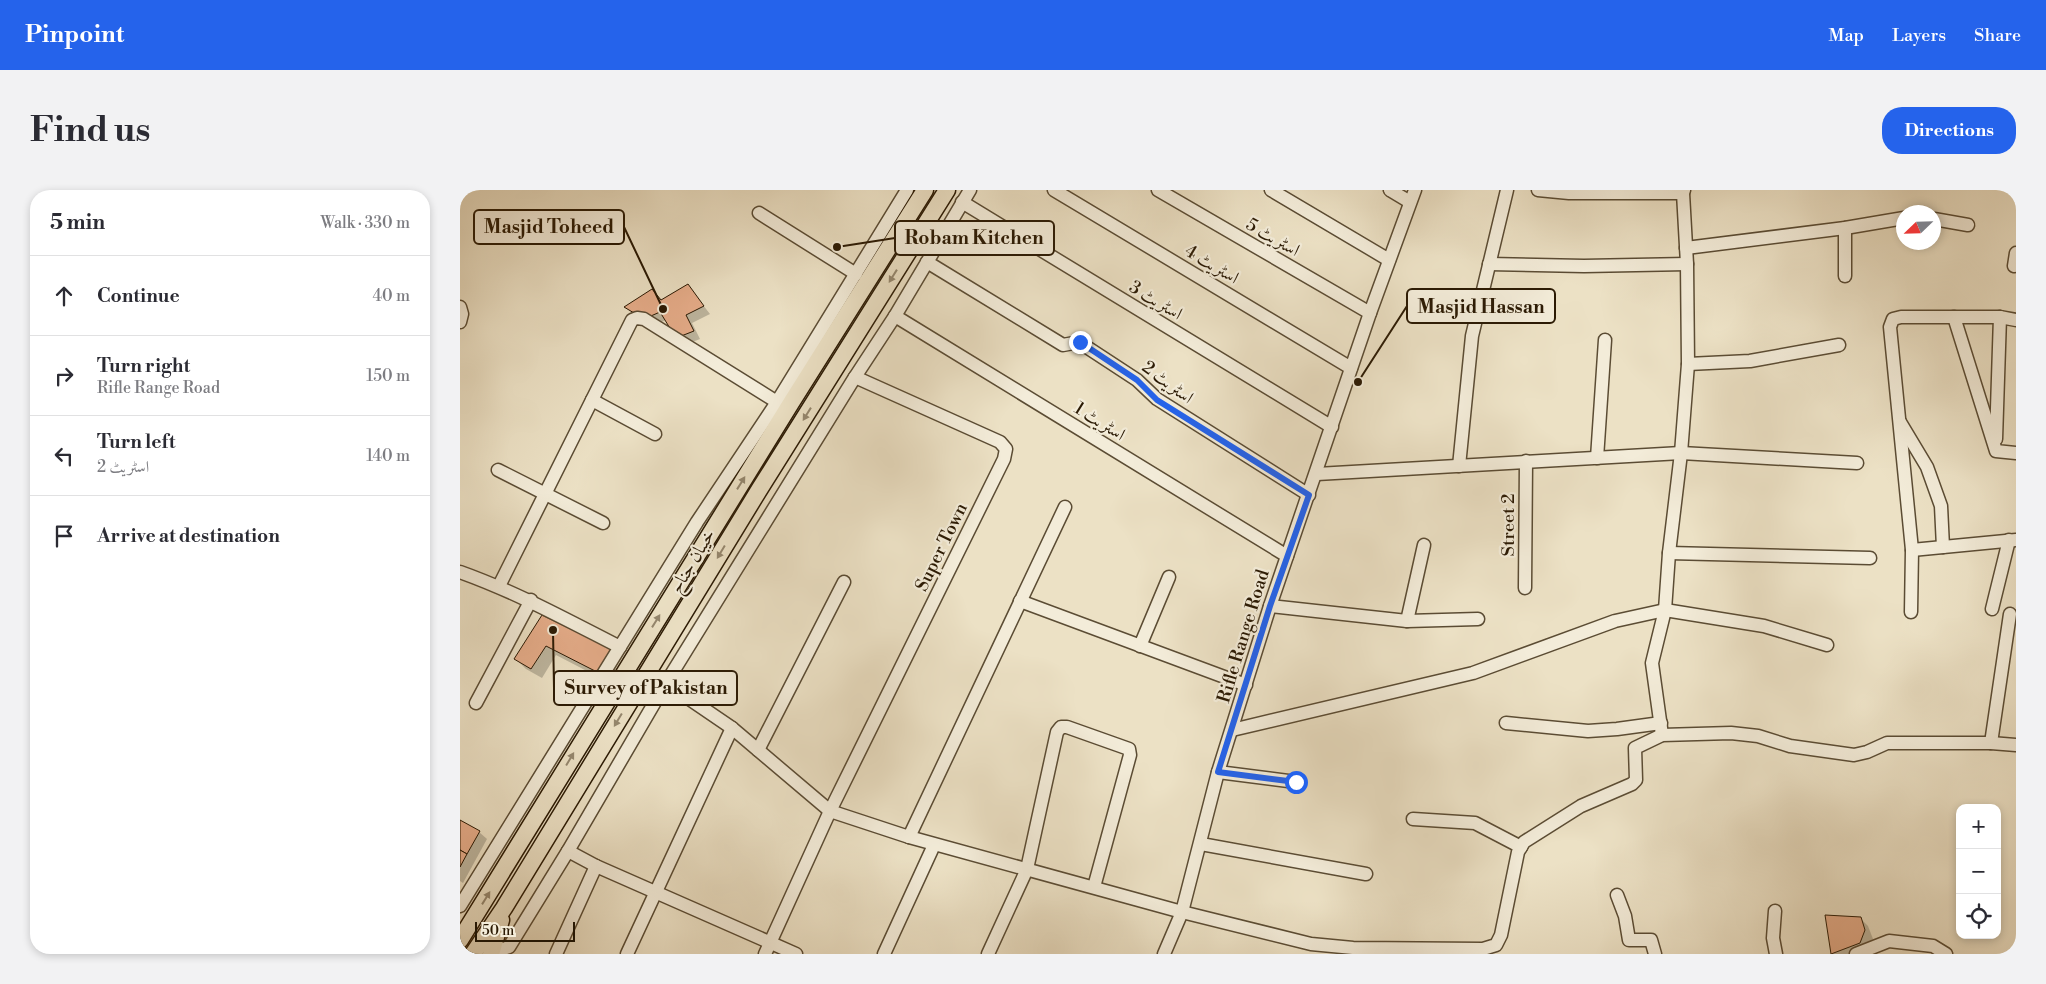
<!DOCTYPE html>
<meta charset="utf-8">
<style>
body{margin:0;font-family:"Libre Bodoni",Amiri,serif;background:#f2f2f3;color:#2b2b33}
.controls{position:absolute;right:15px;bottom:15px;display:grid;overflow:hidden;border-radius:10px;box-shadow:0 2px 8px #0003}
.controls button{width:45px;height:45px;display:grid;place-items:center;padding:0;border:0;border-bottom:1px solid #e1e1e2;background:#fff;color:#2b2b33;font:25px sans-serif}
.compass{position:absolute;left:1436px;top:15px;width:45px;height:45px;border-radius:50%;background:#fff;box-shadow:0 2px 8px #0003;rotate:247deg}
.scale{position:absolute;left:15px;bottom:12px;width:100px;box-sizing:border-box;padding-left:5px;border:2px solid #2b1a04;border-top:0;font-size:14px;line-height:18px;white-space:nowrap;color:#2b1a04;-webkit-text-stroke:4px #f3ecd9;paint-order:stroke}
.stop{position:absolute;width:15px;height:15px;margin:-11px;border:4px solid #2563eb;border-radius:50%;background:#fff}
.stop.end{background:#2563eb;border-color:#fff;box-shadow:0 1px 5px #0008}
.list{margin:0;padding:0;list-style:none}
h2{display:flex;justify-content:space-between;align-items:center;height:65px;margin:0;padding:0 20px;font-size:21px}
h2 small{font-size:16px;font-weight:400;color:#7c7c81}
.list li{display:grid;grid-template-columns:32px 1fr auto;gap:15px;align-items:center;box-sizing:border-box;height:80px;padding:0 20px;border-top:1px solid #e1e1e2}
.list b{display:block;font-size:19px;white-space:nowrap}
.list p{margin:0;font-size:16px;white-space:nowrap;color:#7c7c81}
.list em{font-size:16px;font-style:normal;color:#7c7c81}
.icon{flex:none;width:28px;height:28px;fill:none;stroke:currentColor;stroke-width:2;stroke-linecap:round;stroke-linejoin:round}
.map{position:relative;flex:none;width:1556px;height:764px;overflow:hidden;border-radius:20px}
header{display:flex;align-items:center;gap:30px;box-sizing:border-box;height:70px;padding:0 25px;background:#2563eb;color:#fff}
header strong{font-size:24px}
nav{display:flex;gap:28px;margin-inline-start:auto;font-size:18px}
.intro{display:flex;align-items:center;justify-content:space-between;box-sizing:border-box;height:120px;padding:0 30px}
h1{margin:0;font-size:35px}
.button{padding:12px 22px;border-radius:20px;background:#2563eb;color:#fff;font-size:18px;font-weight:700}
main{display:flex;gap:30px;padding:0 30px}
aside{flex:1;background:#fff;border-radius:20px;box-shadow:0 2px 8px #0003}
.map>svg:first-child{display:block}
.shadow{fill:#0003}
.building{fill:#e5ac89;stroke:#2b1a04}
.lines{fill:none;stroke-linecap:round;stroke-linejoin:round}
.minor-casing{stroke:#5b4c34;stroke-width:15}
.major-casing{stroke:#2b1a04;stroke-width:19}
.minor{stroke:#f3ecd9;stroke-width:12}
.major{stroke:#ece1c5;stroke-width:16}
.oneway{fill:#95876e}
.route{stroke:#2563eb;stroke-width:6}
.labels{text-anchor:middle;stroke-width:4.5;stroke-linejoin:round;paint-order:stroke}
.street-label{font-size:18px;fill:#2b1a04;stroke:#f3ecd9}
.leader{fill:none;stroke:#2b1a04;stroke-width:2}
.callout-dot{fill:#2b1a04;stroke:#f3ecd9;stroke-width:2}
.callout{fill:#f3ecd9;stroke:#2b1a04;stroke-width:2}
.callout-label{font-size:19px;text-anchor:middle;font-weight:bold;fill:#2b1a04}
</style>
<header>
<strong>Pinpoint</strong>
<nav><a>Map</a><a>Layers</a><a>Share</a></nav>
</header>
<div class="intro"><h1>Find us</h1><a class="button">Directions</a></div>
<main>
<aside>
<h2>5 min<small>Walk · 330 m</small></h2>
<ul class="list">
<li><svg class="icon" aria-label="ahead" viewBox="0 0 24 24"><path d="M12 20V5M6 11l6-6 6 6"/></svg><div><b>Continue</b></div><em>40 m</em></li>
<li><svg class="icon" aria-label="right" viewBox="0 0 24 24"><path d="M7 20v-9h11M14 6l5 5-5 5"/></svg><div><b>Turn right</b><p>Rifle Range Road</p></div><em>150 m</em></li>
<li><svg class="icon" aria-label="left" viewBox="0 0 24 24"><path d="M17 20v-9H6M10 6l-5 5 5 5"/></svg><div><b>Turn left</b><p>اسٹریٹ 2</p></div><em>140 m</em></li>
<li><svg class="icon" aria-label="arrive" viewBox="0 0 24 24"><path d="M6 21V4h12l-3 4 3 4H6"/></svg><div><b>Arrive at destination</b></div></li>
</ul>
</aside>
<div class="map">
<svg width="1556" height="764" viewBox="0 0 1556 764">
<rect width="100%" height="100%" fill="#ece1c5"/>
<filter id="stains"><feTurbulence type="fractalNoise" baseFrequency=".004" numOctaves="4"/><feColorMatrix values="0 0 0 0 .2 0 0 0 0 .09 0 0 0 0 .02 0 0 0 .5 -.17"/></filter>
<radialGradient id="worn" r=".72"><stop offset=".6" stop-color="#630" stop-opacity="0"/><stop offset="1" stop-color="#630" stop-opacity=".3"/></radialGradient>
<!-- shadow -->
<g class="shadow">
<polygon points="228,96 250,124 232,133 240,149 225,155 206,130 192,136 174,124 166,117 192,101 202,110"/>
<polygon points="83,427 150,460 160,470 148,492 96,465 82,488 66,479 56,469"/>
<polygon points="0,632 19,642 27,649 3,693 0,691"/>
<polygon points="1366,726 1400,728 1408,736 1413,749 1408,760 1399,764 1372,764"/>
</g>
<!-- building -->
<g class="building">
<polygon points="228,94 244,116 226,125 234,141 216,148 200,122 184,129 164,117 192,99 201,110"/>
<polygon points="82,425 151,459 137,482 86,456 71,479 54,469"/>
<polygon points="0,630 20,641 7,664 0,660"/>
<polygon points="0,660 7,664 0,677"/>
<polygon points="1365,725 1401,727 1405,740 1400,753 1371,764"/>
</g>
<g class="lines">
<!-- minor casing -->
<g class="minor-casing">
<g id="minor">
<polyline points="594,0 891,178"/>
<polyline points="698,0 910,123"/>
<polyline points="811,0 929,70"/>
<polyline points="930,0 950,12"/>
<polyline points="1078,0 1109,3 1223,3"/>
<polyline points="502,12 872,237"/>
<polyline points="299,23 396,84"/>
<polyline points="1474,29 1508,35"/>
<polyline points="1226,58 1385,38 1444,28"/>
<polyline points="467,72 603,155 619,152 677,190 697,209 849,305"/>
<polyline points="1029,74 1124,76 1227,74"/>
<polyline points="1554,76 1556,63"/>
<polyline points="1385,86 1385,38"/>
<polyline points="0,117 2,124 0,132"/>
<polyline points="435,126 827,366"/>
<polyline points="1494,127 1536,261 1556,263"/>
<polyline points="1228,174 1290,171 1379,155"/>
<polyline points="132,210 195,244"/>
<polyline points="1440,232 1467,277 1481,316 1483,357"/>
<polyline points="1536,249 1540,127"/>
<polyline points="1137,268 1145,150"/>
<polyline points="999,276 1012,146 1047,0"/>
<polyline points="38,280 143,333"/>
<polyline points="857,284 1221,263 1397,273"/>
<polyline points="1452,360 1556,350"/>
<polyline points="1209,363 1410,368"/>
<path d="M0 382C56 402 107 430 160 457"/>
<polyline points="39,396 172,130 177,128 184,129 317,212"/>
<polyline points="1065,398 1066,271"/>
<polyline points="560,411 786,495"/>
<polyline points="810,416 947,431 1018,429"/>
<polyline points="1532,419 1549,350"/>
<polyline points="1451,422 1452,360 1430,137 1433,129 1441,127 1540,127 1556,130"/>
<polyline points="947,431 964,355"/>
<polyline points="680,456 709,387"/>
<polyline points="206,493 272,538 370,621 449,647 722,722 851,754 893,758 1023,759 1036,755 1041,745 1058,662 1064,652 1121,616 1172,594 1176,590 1175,558 1202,545 1271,543 1298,546 1330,556 1394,565 1407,562 1427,553 1531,553 1556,555"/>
<polyline points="16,513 71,410"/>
<polyline points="1046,533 1128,541 1157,539 1201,533"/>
<polyline points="772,540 1013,483 1155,431 1205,420 1304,436 1367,455"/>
<polyline points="1202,545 1192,473 1205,420 1209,363 1221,263 1228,174 1227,74 1223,3 1224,0"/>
<polyline points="1531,553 1550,424"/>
<polyline points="298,560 384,392"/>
<polyline points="758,582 836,592"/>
<polyline points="953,629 1015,633 1061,657"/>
<polyline points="449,647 605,317"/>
<polyline points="741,654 906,684"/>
<polyline points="108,661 136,676 336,764"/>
<polyline points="1157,705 1165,726 1169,750 1191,750 1195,764"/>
<polyline points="0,716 237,332 317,212 447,0"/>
<polyline points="1315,721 1313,748 1316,764"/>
<polyline points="32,763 49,757 108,661 206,493 395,187 435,126 510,0"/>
<polyline points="96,764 136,676"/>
<polyline points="167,764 272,538"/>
<polyline points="305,764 370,621 544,269 546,259 540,252 395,187"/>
<polyline points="424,764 474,655"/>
<polyline points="528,764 567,679 597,542 601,537 607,537 669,559 670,565 634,697"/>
<polyline points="704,764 722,722 758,582 810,416 910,123 955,0"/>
<polyline points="1396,764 1429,751 1473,756 1486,764"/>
</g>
</g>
<!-- major casing -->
<g class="major-casing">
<g id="major">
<polyline points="0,750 331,213 465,0"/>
<polyline points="13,764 44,718 299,300 487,0"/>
<polyline points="31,764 41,730"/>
</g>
</g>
<!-- minor -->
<use href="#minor" class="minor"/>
<!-- major -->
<use href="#major" class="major"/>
</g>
<!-- one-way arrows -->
<defs><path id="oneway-solid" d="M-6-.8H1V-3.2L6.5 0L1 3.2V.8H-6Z" transform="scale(1.25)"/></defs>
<g class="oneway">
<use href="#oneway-solid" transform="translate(433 86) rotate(122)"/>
<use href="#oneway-solid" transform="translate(347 224) rotate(122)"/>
<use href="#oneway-solid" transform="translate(281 293) rotate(-58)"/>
<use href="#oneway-solid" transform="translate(261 362) rotate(121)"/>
<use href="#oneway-solid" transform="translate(196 431) rotate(-58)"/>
<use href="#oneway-solid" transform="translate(158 530) rotate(121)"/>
<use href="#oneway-solid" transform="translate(110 569) rotate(-59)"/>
<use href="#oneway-solid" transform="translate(26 708) rotate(-58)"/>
</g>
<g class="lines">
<!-- route -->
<polyline class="route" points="620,152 677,190 697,210 849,305 810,416 758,582 836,592"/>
</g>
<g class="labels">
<!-- street labels -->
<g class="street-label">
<text transform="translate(813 47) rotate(30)" y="6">اسٹریٹ 5</text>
<text transform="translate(752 74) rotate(31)" y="6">اسٹریٹ 4</text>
<text transform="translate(696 110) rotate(31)" y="6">اسٹریٹ 3</text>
<text transform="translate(708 192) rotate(37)" y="6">اسٹریٹ 2</text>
<text transform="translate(640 231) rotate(32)" y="6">اسٹریٹ 1</text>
<text transform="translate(1048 335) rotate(-90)" y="6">Street 2</text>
<text transform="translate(481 357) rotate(-64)" y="6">Super Town</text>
<text transform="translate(232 371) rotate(-59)" y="6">خیبان جناح</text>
<text transform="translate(783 446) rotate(-73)" y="6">Rifle Range Road</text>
</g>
</g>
<!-- callouts -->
<path class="leader" d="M203 119L164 37M377 57L435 48M898 192L947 116M93 440L94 498"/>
<g class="callout-dot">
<circle cx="203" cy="119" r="5"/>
<circle cx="377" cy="57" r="5"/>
<circle cx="898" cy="192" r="5"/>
<circle cx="93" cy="440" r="5"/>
</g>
<g class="callout">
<rect x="14" y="20" width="150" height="34" rx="5"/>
<rect x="435" y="31" width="159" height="34" rx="5"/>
<rect x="947" y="99" width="148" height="34" rx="5"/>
<rect x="94" y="481" width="183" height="34" rx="5"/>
</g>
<g class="callout-label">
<text x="89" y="43">Masjid Toheed</text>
<text x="514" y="54">Robam Kitchen</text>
<text x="1021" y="123">Masjid Hassan</text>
<text x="186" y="504">Survey of Pakistan</text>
</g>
<rect width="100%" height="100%" filter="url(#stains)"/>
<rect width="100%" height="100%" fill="url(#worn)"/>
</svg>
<div class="controls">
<button>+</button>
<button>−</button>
<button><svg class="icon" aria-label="locate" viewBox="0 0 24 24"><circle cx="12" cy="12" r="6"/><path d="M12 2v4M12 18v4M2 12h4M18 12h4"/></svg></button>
</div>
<svg class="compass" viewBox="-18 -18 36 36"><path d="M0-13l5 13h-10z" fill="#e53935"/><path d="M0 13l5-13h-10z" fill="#7c7c81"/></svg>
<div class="scale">50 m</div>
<div class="stop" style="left:836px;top:592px"></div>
<div class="stop end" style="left:620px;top:152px"></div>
</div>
</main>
